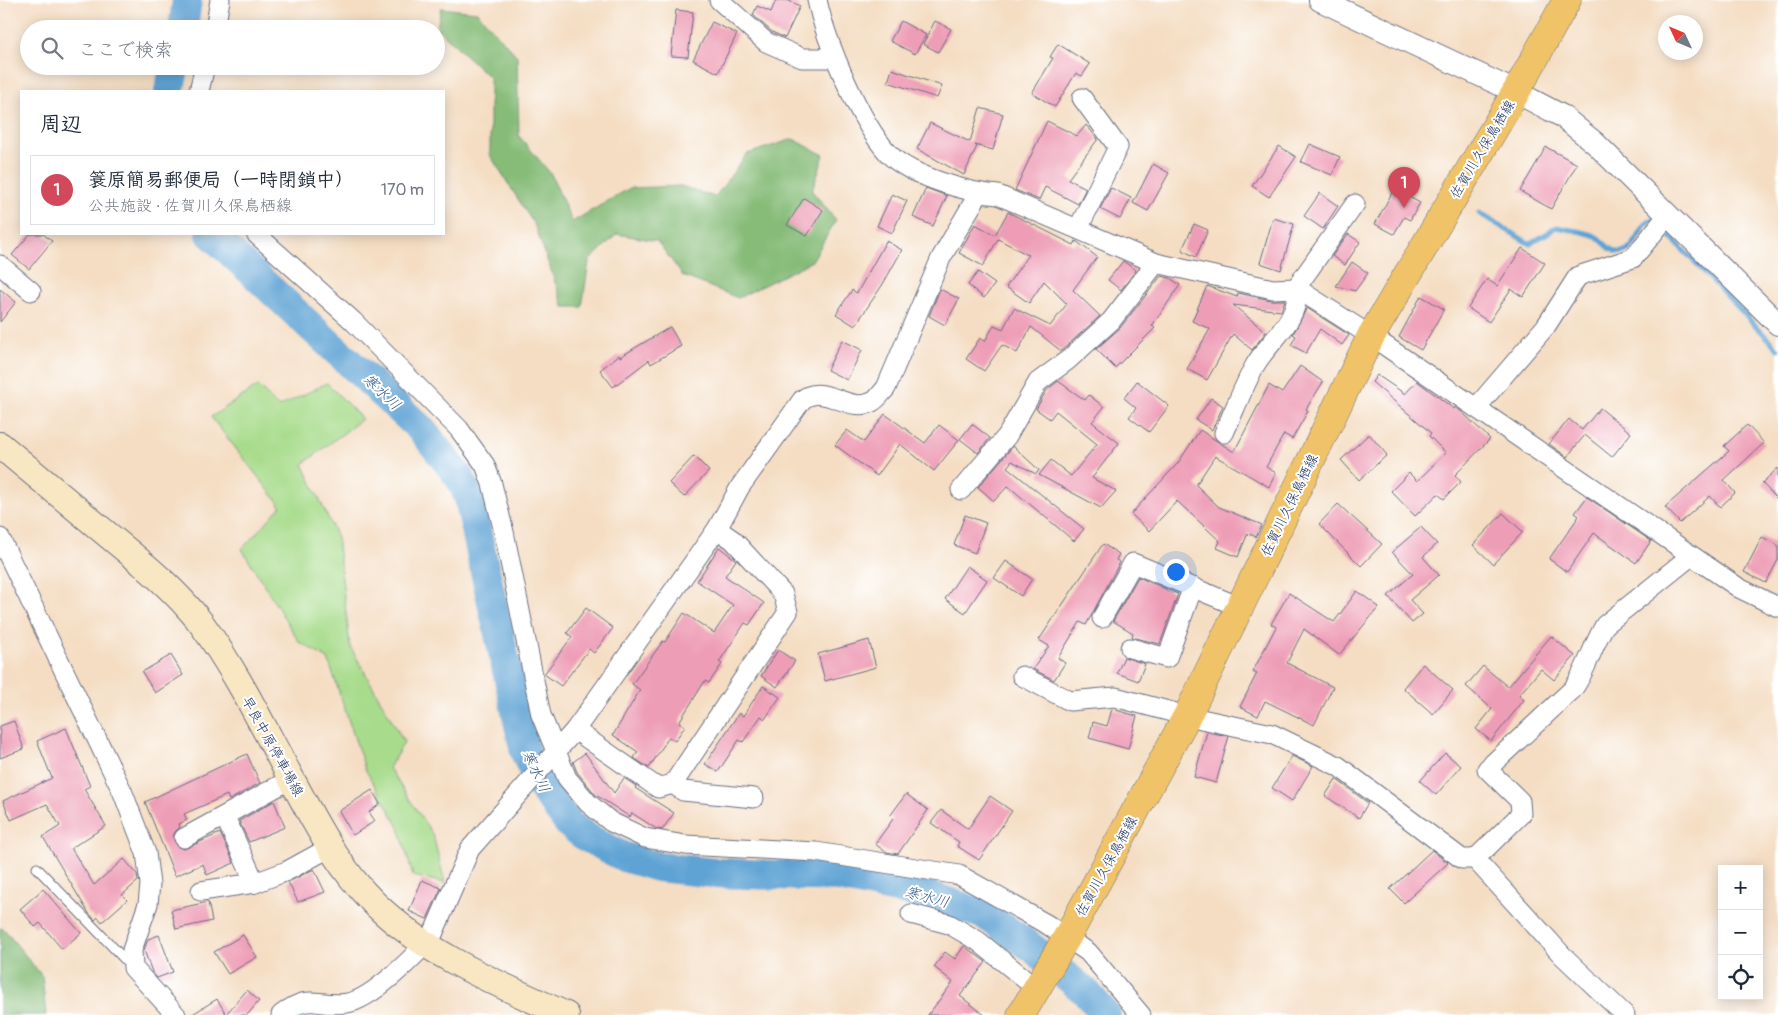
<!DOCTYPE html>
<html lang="ja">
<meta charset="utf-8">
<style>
body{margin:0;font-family:Pangolin,"Klee One",sans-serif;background:#f2f2f3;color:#1f2937}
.controls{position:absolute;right:15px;bottom:15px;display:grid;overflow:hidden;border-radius:0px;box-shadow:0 2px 12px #0003}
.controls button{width:45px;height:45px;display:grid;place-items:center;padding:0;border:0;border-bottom:1px solid #e0e1e3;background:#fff;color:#1f2937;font:25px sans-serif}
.compass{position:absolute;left:1658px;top:15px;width:45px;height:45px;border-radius:50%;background:#fff;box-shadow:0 2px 12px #0003;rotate:314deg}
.you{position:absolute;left:1175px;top:571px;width:18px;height:18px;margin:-12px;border:4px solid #fff;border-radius:50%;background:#1a73e8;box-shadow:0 0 0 8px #1a73e833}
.badge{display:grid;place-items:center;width:32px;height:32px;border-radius:50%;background:#d1495b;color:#fff;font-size:16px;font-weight:700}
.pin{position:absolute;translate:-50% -41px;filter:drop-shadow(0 1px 2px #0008)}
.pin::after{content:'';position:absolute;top:26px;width:18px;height:15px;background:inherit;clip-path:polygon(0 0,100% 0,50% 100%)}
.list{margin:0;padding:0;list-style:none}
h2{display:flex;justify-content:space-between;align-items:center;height:65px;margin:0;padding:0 20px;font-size:21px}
h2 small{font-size:16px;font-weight:400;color:#747a83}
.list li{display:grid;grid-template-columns:32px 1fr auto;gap:15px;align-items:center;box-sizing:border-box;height:70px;margin:0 10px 10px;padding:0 10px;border:1px solid #e0e1e3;border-radius:0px}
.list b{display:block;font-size:19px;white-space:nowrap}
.list p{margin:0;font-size:16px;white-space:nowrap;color:#747a83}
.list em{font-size:16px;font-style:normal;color:#747a83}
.icon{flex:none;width:28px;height:28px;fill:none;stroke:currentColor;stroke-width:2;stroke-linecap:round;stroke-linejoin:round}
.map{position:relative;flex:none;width:1778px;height:1015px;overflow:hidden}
.search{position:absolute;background:#fff;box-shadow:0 2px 12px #0003;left:20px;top:20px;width:425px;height:55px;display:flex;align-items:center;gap:12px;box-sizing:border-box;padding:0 18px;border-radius:28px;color:#747a83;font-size:19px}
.panel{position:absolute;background:#fff;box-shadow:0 2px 12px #0003;left:20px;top:90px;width:425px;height:145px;border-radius:0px}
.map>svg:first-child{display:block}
.green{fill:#a8dc8c;stroke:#628675}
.forest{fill:#86bc78;stroke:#50766b}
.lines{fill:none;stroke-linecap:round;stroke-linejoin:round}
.stream{stroke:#5fa3d4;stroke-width:5}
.river{stroke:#5fa3d4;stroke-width:30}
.building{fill:#ee9db6}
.service-casing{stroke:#676c81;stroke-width:11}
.minor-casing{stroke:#676c81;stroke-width:21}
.tertiary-casing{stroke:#676c81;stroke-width:24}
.secondary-casing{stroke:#676c81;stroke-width:28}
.primary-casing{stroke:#676c81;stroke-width:29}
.service{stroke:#fff;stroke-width:9}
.minor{stroke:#fff;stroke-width:19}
.tertiary{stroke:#fff;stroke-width:22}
.secondary{stroke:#f9e7c3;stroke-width:26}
.primary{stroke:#f1c369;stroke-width:28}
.labels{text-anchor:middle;stroke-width:4;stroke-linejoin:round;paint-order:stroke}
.street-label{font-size:14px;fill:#1b2f5e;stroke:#fff}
.water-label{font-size:15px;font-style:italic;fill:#365d8d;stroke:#fff}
</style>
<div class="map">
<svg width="1778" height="1015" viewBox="0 0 1778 1015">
<rect width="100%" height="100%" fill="#fff"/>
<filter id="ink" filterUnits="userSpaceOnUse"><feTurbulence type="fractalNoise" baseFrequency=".02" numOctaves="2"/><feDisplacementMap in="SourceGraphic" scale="10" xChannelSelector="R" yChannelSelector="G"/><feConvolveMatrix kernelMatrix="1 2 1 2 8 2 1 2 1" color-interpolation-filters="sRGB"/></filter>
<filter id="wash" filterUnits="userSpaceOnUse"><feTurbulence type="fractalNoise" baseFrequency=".0096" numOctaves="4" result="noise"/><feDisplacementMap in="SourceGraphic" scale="20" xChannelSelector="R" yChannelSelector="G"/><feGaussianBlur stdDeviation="1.12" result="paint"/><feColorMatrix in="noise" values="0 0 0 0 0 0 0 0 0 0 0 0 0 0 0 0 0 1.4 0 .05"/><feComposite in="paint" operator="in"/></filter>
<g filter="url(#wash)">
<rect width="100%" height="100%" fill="#f4ddc2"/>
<!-- green -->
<polygon class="green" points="327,383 362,419 303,464 337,537 350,646 404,742 389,768 433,835 445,883 413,876 399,827 365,769 328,659 299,642 242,549 281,506 211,417 258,386 279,407"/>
<!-- forest -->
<g class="forest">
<polygon points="441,8 477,12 517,56 519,136 551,174 572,222 630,188 681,186 715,197 747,154 793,139 824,155 812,191 836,220 812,261 738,298 683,276 657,241 617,234 589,261 582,307 564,307 535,226 490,155 490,78 437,28"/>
<polygon points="0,928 4,929 42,976 46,1015 0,1015"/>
</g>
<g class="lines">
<!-- stream -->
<g class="stream">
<path d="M1479 213 1530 244 1557 227C1569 230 1584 231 1595 236 1604 240 1610 254 1622 252 1638 250 1638 222 1654 220L1657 222"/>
<polyline points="1663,229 1778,349"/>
</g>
<!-- river -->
<g class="river">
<polyline points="183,29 187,0"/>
<polyline points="169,91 175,66"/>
<polyline points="211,234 423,431 460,478 469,498 525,752 540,785 569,824 586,837 624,857 658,867 714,873 840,877 930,896 985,915 1030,946 1087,993 1106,1015"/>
</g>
</g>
<g id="blocks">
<!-- building -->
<g class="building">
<polygon points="776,0 787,0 800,6 785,38 772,32 753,15 757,6 771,12"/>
<polygon points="676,10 693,12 688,57 671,56"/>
<polygon points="901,21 926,35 915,54 890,41"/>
<polygon points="935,21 951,29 938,52 923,44"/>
<polygon points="712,22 737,34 718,73 693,60"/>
<polygon points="1058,44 1090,64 1082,76 1076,73 1055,107 1032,93 1053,58 1050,57"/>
<polygon points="892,69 942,86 937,98 888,82"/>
<polygon points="980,108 1003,114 993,150 975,145 977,146 964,175 917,149 930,123 970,142"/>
<polygon points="1047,121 1077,136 1086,125 1098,139 1068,179 1086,188 1078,204 1045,187 1039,200 1015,190"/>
<polygon points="1310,144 1340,157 1332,175 1301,162"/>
<polygon points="1279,146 1296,157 1269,197 1252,186"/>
<polygon points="1546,147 1577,164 1551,209 1520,191"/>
<polygon points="1153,164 1169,173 1148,211 1133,203"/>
<polygon points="926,188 947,196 933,226 913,217"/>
<polygon points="1111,188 1131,198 1120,219 1100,209"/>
<polygon points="1394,189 1420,203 1410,220 1404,217 1394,234 1375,224"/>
<polygon points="1320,193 1338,206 1323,229 1304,216"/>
<polygon points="892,194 907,201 892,233 877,226"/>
<polygon points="804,198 823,210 807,236 787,225"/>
<polygon points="1008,212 1074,245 1076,241 1097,257 1073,290 1100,316 1061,351 1031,327 1017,353 1002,345 984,371 966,359 980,338 985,341 994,325 1003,329 1014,308 1050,326 1067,304 1044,281 1029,303 1006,287 1028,255 998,239 983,266 959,253 975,224 995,235"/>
<polygon points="1273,218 1294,224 1281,270 1260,263"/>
<polygon points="1194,224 1208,230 1196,257 1182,250"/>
<polygon points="30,234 43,234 52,241 29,269 12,255"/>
<polygon points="1348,234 1360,242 1345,265 1332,256"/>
<polygon points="886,241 902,250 883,284 855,326 836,314 852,290 857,293"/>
<polygon points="1522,248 1545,263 1523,297 1511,289 1489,322 1468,308 1487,279 1497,286"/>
<polygon points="1123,261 1136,270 1121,290 1108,280"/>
<polygon points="1352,262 1368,273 1355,291 1336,286"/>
<polygon points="978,272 995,284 984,298 968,285"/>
<polygon points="1161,276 1170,278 1180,285 1152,326 1155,328 1115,368 1096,349 1120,328"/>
<polygon points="1207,286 1237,297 1238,293 1271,300 1285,300 1281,311 1233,305 1266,332 1252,350 1233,334 1207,380 1187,369 1210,329 1192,321"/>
<polygon points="0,289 16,302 0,322"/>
<polygon points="940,289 959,299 945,325 929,316"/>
<polygon points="1421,296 1444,309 1421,350 1399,337"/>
<polygon points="1307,308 1349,335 1342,345 1320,329 1306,353 1291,345 1296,336 1293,334"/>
<polygon points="670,327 681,346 651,364 649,360 613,387 600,370 619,355 620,357"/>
<polygon points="842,340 862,350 847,380 827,370"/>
<polygon points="1300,366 1323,382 1306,409 1308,411 1292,439 1284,434 1266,467 1276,473 1269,487 1215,456 1196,485 1219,507 1262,525 1256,537 1248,533 1238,557 1217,548 1220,541 1177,501 1149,531 1131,514 1178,463 1200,430 1234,452 1269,385 1282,393"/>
<polygon points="1377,375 1405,394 1417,381 1454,409 1455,407 1463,413 1490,439 1455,475 1461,482 1444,499 1438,494 1415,516 1391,491 1409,473 1417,481 1446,453 1429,436 1431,433 1372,382"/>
<polygon points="1058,381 1085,400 1089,395 1104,407 1092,422 1119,443 1092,478 1116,491 1101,508 1039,475 1051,460 1071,476 1097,444 1056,411 1050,419 1036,409 1047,390"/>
<polygon points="1137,381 1169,406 1149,432 1129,417 1136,408 1124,398"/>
<polygon points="1211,398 1223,406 1212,430 1196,420"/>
<polygon points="1600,408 1631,433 1612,457 1585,435 1567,457 1549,444 1569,419 1582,430"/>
<polygon points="885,414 925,443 939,425 959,440 934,471 900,444 877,476 835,445 847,430 864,442"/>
<polygon points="972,424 990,438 978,453 960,439"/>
<polygon points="1747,425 1764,443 1724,480 1735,493 1720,507 1710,496 1680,523 1665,507 1729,451 1724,446"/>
<polygon points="1369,434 1387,455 1359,480 1341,460"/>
<polygon points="1013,446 1039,470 1036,474 1012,461 1007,467 1084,529 1074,541 1008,486 994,501 978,487"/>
<polygon points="694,456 709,471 684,497 669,483"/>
<polygon points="1778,468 1778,500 1762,483"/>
<polygon points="1587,497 1651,541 1636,563 1594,533 1567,572 1549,559 1579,516 1575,513"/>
<polygon points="1338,504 1382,544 1361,566 1319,524"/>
<polygon points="1503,513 1523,532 1493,564 1473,545"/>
<polygon points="965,515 986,523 975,553 954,545"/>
<polygon points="1421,527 1437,544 1423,557 1439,575 1410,600 1423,614 1412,623 1388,596 1413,574 1392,552"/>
<polygon points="1762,537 1778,545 1778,560 1766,583 1744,572"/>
<polygon points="1103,544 1119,554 1116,560 1120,562 1086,625 1080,622 1058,658 1065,663 1054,680 1033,669 1049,646 1039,640"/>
<polygon points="719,547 736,560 725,576 764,603 749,625 745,623 719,662 722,664 709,683 705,681 679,722 685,726 675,741 669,737 649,768 634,758 638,752 613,735 640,690 632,684 663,641 665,642 684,613 714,633 733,605 697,581"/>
<polygon points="1006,561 1032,579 1021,596 994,578"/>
<polygon points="967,566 987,580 965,613 945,599"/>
<polygon points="1138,577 1178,594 1160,644 1132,637 1133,633 1113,621"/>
<polygon points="1357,591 1379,607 1339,655 1304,629 1287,663 1333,687 1314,725 1265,701 1258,716 1240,707 1257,673 1253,671 1276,627 1271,624 1289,593 1334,622"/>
<polygon points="586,608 613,628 594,653 589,649 561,686 544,674 572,637 567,633"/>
<polygon points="1551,636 1575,656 1554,680 1541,669 1519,695 1524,700 1491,741 1476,729 1492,709 1466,686 1483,666 1508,687"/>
<polygon points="869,640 876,667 825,681 818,654"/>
<polygon points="778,650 795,661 777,687 761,676"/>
<polygon points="171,655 183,675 155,693 142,672"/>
<polygon points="1124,657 1145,664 1138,681 1117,673"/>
<polygon points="1423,664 1453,690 1433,714 1403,688"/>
<polygon points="763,686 780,697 765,719 761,716 743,742 739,740 718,772 705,764 739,713 743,716"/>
<polygon points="1112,709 1137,716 1128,749 1089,738 1093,722 1107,726"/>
<polygon points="14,721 24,749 0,758 0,726"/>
<polygon points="66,728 90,786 84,789 106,826 71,848 94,885 124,859 137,874 138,881 122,895 127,900 102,922 98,917 95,920 88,912 43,837 60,826 47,804 11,820 3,801 52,778 37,741"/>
<polygon points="1207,732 1229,736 1216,783 1194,777"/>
<polygon points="585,753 614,793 624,778 636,786 635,788 674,813 662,830 655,828 632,813 630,817 596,795 577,772 573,762"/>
<polygon points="1445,753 1461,766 1436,795 1420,781"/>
<polygon points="247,754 260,783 229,800 227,795 184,814 187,820 179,824 180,827 175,832 173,837 178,847 184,849 220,833 234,863 207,875 203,864 175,876 145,802"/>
<polygon points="1292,756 1313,766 1292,801 1272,788"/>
<polygon points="1336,779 1368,803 1359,818 1325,796"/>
<polygon points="372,790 380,804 369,812 375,821 353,835 339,811"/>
<polygon points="906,794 928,810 898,854 886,852 875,844 893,819 890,816"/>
<polygon points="990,796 1012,811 979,860 957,846 959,842 931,823 941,810 968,829"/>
<polygon points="274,801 285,827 249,842 239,821"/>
<polygon points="1432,850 1448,863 1404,903 1390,889"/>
<polygon points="314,869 325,892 298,902 288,882"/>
<polygon points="422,880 441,888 427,919 409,911"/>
<polygon points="43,889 81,933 62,949 40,923 35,927 20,909"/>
<polygon points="208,902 212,921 176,929 171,910"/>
<polygon points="159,935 173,972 157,978 152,972 144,950 148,939"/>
<polygon points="243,935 257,957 228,974 214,952"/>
<polygon points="964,946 986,962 960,996 985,1015 928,1015 953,982 934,967 945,952 955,959"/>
<polygon points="247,990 259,1001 247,1015 191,1015 217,999 226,1014"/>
</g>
</g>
</g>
<g filter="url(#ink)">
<use href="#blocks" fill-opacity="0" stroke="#676c81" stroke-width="1"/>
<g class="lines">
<!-- service casing -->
<g class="service-casing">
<polyline id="service" points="37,868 130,965"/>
</g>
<!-- minor casing -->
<g class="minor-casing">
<g id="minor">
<polyline points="719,0 766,42 802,58 835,58"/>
<path d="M817 0C826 42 860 123 889 154 910 176 969 193 998 195L1156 263 1273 289 1296 288 1371 336 1739 588 1778 607"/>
<polyline points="215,29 220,0"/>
<polyline points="199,91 205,66"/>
<polyline points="1078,229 1118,147 1082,98"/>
<polyline points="256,234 353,321 459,429 485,465 492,484 504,532 541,715 567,778 588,803 611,822 645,838 685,845 816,852 959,875 1048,925 1088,952 1141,1015"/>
<polyline points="0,265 31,291"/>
<polyline points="1476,408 1546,326 1578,276 1633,258 1668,215"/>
<path d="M1224 433C1234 411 1243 388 1254 367 1267 342 1302 320 1296 288L1355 204"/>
<polyline points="961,490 1007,436 1038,382 1068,360 1111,321 1156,263"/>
<polyline points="0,538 123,793 146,853 150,884 148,904 132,950 133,968 176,1015"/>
<polyline points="1102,618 1133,563 1240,607"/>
<polyline points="1130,648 1167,658 1193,587"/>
<polyline points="1022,676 1070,701 1115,697 1187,716 1272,734 1338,766 1462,859 1475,859"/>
<polyline points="575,730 658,788 673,784 788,612 783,594 733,540 717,529"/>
<polyline points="673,784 683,791 754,798"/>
<polyline points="225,817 255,883"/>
<polyline points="184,838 291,779"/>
<polyline points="201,891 255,883 287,871 329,848"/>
<polyline points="911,914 949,924 978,941 1036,988"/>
<path d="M281 1015C311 991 317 1008 347 1003 371 1000 418 954 433 934L470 849 575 730 717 529 740 487 802 400C824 382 848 414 872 402 877 400 882 392 886 388L941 258 979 193"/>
<path d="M1625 1015 1562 955 1475 859 1521 814 1520 801 1487 769 1573 689C1587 670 1592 646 1605 625L1691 556"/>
</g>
</g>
<!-- tertiary casing -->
<g class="tertiary-casing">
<polyline id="tertiary" points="1320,0 1516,92 1562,116 1595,143 1778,324"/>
</g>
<!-- secondary casing -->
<g class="secondary-casing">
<path id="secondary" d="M0 445C36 475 72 505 108 535 141 562 175 589 201 623 239 675 267 735 298 791 320 832 341 870 374 903 428 956 499 984 566 1015"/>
</g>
<!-- primary casing -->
<g class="primary-casing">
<polyline id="primary" points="1021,1015 1067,937 1187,716 1371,336 1516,92 1567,0"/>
</g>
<!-- service -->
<use href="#service" class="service"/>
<!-- minor -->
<use href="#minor" class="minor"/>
<!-- tertiary -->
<use href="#tertiary" class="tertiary"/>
<!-- secondary -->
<use href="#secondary" class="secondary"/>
<!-- primary -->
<use href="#primary" class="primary"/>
</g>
</g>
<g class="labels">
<!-- street labels -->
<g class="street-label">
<text transform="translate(1482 149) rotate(-59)" y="5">佐賀川久保鳥栖線</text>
<text transform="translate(1289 505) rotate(-64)" y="5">佐賀川久保鳥栖線</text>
<text transform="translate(273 746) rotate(61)" y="5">早良中原停車場線</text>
<text transform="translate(1106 866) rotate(-61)" y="5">佐賀川久保鳥栖線</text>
</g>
<!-- water labels -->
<g class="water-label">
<text transform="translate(382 392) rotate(43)" y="5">寒水川</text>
<text transform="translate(536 771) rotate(65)" y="5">寒水川</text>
<text transform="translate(927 897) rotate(15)" y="5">寒水川</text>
</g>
</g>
</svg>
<div class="controls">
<button>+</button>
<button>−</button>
<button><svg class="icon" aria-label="locate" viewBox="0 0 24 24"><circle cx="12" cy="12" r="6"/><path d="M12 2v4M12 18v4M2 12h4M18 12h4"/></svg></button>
</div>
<svg class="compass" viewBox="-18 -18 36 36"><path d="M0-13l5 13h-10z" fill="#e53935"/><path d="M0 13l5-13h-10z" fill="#747a83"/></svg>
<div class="you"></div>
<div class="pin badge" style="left:1404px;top:208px">1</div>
<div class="search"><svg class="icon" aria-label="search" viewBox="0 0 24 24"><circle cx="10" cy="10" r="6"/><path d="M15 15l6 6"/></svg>ここで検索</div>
<section class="panel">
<h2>周辺<small></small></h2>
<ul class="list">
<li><span class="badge">1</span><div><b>簑原簡易郵便局（一時閉鎖中）</b><p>公共施設 · 佐賀川久保鳥栖線</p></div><em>170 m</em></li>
</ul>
</section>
</div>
